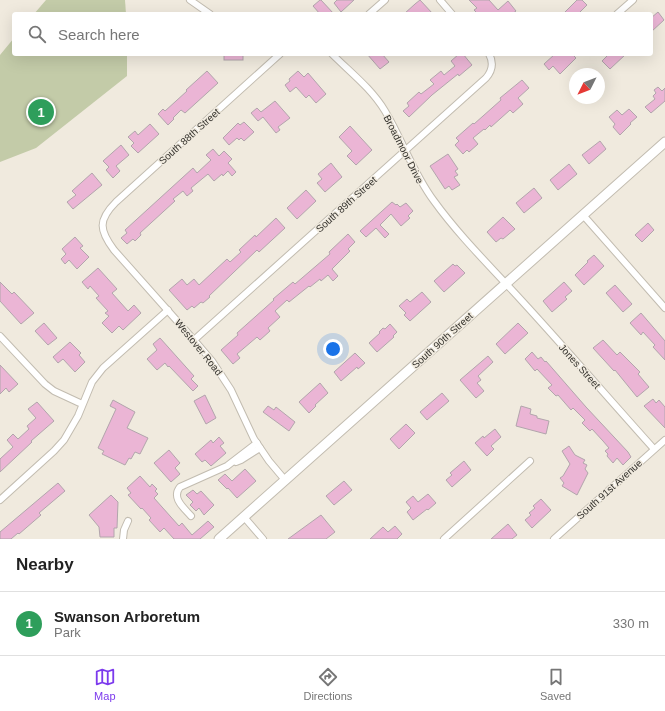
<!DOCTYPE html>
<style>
body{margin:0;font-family:Helvetica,sans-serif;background:#f2f2f2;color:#222}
.compass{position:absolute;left:569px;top:68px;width:36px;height:36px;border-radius:50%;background:#fff;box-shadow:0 4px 16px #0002;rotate:228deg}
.you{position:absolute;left:333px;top:349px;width:14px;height:14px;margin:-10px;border:3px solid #fff;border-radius:50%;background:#1a73e8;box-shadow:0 0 0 6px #1a73e833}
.badge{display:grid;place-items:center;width:26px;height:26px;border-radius:50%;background:#7c3aed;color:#fff;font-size:13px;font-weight:700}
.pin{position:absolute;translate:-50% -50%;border:2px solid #fff;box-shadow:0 1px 4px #0006}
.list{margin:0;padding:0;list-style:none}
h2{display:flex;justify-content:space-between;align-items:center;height:52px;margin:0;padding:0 16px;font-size:17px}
h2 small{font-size:13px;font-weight:400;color:#767676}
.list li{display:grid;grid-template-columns:26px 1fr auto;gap:12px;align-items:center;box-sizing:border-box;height:64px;padding:0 16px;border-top:1px solid #e0e0e0}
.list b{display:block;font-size:15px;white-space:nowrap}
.list p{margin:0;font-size:13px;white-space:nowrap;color:#767676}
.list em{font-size:13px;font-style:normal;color:#767676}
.icon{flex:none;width:22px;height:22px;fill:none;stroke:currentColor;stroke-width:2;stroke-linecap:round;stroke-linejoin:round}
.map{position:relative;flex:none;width:665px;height:539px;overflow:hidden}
.search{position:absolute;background:#fff;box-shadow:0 4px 16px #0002;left:12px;right:12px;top:12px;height:44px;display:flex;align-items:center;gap:10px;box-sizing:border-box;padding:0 14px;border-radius:4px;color:#767676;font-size:15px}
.sheet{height:116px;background:#fff}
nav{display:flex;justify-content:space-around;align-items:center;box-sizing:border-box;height:56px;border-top:1px solid #e0e0e0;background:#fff;font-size:11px;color:#767676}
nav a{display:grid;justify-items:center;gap:2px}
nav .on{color:#7c3aed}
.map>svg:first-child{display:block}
.green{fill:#c3cba8}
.building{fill:#ebb5d5;stroke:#b2a5ac}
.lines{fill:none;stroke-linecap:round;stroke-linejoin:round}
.minor-casing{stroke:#c2bcb0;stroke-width:8}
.primary-casing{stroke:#c2bcb0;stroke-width:11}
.minor{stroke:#fff;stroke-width:6}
.primary{stroke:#fff;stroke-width:9}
.labels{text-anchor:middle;stroke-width:3;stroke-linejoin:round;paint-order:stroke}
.street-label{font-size:10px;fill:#34322d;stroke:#f0eade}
</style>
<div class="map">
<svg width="665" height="539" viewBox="0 0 665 539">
<rect width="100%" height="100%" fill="#f0eade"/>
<!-- green -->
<g class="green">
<polygon points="46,0 125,0 126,14 34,14"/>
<polygon points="14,38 14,54 127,54 127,76 36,148 0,162 0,55"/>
</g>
<!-- building -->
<g class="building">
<polygon points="320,0 321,0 334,14 320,14 313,6"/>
<polygon points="337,0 354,0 341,12 334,3"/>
<polygon points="420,0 433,14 404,14 415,4"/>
<polygon points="469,0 489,0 498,10 508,1 516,11 512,14 478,14 474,10 477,8"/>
<polygon points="577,0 582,0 587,5 578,14 563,14"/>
<polygon points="658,12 664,20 651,32 651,18"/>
<rect x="224" y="54" width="19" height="6"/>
<polygon points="367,54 382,54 389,62 380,69"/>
<polygon points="459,54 463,54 472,65 459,76 458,74 432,95 409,117 403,111 409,106 407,103 419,92 421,94 434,84 430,80 441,71 444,75 455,66 451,61"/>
<polygon points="555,54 572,54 576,58 560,74 553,66 549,70 544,64"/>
<polygon points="609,54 626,54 610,69 602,61"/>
<polygon points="207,71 218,83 185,113 181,110 173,118 174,119 168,125 158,114 163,109 165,111 187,91 186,90"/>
<polygon points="298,71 304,77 308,73 326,94 316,103 309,95 306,98 296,87 290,92 285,85 290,81 289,79"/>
<polygon points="522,80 529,88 518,98 523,104 513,113 510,110 491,127 490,125 485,130 484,129 473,138 478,144 469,152 467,150 463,154 455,145 459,141 456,138 473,123 474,124 501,100 500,98"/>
<polygon points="658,87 662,91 665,88 665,101 651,113 645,107 655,99 653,96 656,93 654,90"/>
<polygon points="275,101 290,118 278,127 280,130 276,133 263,117 258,121 251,113 257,108 261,112"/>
<polygon points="629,109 637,117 630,123 631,124 620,135 613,127 615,124 609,117 617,110 622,115"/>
<polygon points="244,122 254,132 244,141 241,138 239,140 237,138 229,145 223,138 238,123 240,125"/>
<polygon points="150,124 159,134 138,153 131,146 134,143 128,137 135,131 138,135"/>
<polygon points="350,126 372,150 356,165 347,156 352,151 339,137"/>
<polygon points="600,141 606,149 589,164 582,155"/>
<polygon points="121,145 129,155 116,166 120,171 113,178 106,170 109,167 103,161"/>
<polygon points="213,149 219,156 224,151 232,159 228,163 236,172 232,176 228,171 223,176 222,174 214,181 208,174 191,188 193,191 187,196 183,191 173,199 175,201 140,233 141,235 135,241 133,239 127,244 121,238 127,233 125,230 193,168 197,173 211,160 206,155"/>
<polygon points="448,154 458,169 455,171 458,175 454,177 460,185 452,190 449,186 445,189 430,166"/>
<polygon points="331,163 342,177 325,192 317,183 322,179 318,174"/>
<polygon points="569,164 577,174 558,190 550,180"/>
<polygon points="92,173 102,185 73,209 67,202 76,195 72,191"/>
<polygon points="534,188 542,198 524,213 516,203"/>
<polygon points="306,190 316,201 297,219 287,208"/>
<polygon points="392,202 396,205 397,204 400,207 406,203 413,211 408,216 410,218 401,226 391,214 380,225 389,234 385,238 376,228 366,237 360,231"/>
<polygon points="503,217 515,229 503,239 501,238 496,242 487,232"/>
<polygon points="276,218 285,228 259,252 257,250 209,296 210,297 203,303 201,302 194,308 192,306 187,310 169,290 182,279 187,285 194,279 199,285 227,259 230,262 241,252 239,250 255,235 256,237"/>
<polygon points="648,223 654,230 642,242 635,235"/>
<polygon points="348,234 355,242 348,249 350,251 332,269 338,276 333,281 328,275 321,281 320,279 310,287 309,286 289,302 287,300 275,311 280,317 268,328 270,331 260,340 257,337 237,354 240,358 233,364 221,350 238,335 237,333 274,300 273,299 293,282 295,284 330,254 329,252"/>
<polygon points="75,237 83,246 80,248 89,257 77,269 69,260 65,264 61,259 66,254 62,249"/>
<polygon points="594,255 604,266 584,285 575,275 588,262 587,261"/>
<polygon points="453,264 455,266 457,265 465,273 444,292 434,281"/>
<polygon points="98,268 117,289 112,293 128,311 134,305 141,313 123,330 119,326 112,333 102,323 109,316 105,313 108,311 96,298 99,296 90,286 88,289 82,282"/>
<polygon points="0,282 12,294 14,292 34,313 21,324 0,301"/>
<polygon points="564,282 572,291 565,297 567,299 552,312 543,301"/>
<polygon points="615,285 632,304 623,312 606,293"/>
<polygon points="422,292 431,302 410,321 404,315 406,313 399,306 407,299 410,302"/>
<polygon points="641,313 665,341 665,360 653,347 655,345 643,332 641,335 630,323"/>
<polygon points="44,323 57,338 48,345 35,331"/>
<polygon points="518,323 528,333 505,354 496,344"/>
<polygon points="390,324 397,332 393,336 394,337 377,352 369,343 380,333 379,332 383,328 385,329"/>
<polygon points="160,338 194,376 191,379 198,386 193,391 169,366 168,367 165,363 157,370 147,359 157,350 153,344"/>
<polygon points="603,340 617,355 620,352 640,372 638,374 649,387 637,397 615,370 614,371 593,348"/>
<polygon points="70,342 81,353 79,355 85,362 75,372 63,359 58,363 53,357"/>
<polygon points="532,352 538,359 541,357 545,362 546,361 586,407 628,452 631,457 623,465 617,458 613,463 607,456 608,454 605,451 609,448 603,441 592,429 590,431 582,423 585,420 573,408 571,410 558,395 556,396 548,388 552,385 537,369 535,371 525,359"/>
<polygon points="355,353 365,363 358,369 357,367 341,381 334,372"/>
<polygon points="488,356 493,362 478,376 481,380 477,383 484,391 476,398 460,380"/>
<polygon points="0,365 18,384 9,392 6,388 0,394"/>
<polygon points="320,383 328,393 315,405 316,406 309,413 299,402"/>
<polygon points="442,393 449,401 427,420 420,412"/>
<polygon points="205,395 216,418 206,424 194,401"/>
<polygon points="653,399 656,403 659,400 665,407 665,428 644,406"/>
<polygon points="113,400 135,412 127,428 148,438 140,454 135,452 131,459 129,458 125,465 102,454 104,451 98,448 116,409 110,406"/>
<polygon points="37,402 54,421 31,441 32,442 0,472 0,459 13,447 7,440 13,434 18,439 29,429 27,426 36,418 28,409"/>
<polygon points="268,406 274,410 276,407 295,422 289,431 263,412"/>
<polygon points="521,406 531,409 530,414 537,416 537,418 549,421 546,434 516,426"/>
<polygon points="406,424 415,433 399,449 390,439"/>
<polygon points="495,429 501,437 491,446 494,449 487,456 475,443 483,436 484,438"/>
<polygon points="219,437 224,443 220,446 226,453 211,466 205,460 202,462 195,454 211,440 213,443"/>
<polygon points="569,446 575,455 585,460 583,463 587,465 585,469 588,473 577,495 562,486 564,483 560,478 563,476 570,464 562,451"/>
<polygon points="169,450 180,463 175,468 180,474 171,482 154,463"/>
<polygon points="464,461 471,470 452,487 446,480 452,475 450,473"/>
<polygon points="245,469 256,481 237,498 228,488 227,489 218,480 225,474 232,481"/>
<polygon points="140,476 150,487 152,484 157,489 155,491 158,494 154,498 179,526 182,523 192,535 208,521 214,527 200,539 174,539 164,528 160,532 149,520 151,518 142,508 141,509 128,495 131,493 127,488"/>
<polygon points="344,481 352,490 334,505 326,496"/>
<polygon points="58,483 65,491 39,513 41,515 19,534 18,533 11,539 0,539 0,532"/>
<polygon points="193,490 197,494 201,491 214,505 204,515 199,508 196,511 190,505 193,502 186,495"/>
<polygon points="428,494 436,503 428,510 427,509 413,520 407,512 411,508 406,502 413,496 418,502"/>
<polygon points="111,495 118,502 117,528 114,528 114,537 100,537 99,527 89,515"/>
<polygon points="541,499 551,510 532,528 525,520 531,515 529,513 535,508 533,506"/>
<polygon points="321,515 335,532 326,539 288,539"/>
<polygon points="508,524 517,535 512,539 491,539"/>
<polygon points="395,526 402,534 397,539 370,539 383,527 388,532"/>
</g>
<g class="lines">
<!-- minor casing -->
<g class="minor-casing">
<g id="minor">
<polyline points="190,0 210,14"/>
<polyline points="440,0 452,14"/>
<polyline points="369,14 385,0"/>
<polyline points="617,14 633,0"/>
<path d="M280 54 116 202C98 220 99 230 114 250L194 340 212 361 231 390 254 439 269 461 285 480"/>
<path d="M332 54C351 73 371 88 385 111 403 141 413 173 434 201 460 237 492 268 522 301 566 349 610 400 654 449"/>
<polyline points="583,215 665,308"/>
<polyline points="0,336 45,384 54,391 82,404"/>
<path d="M194 340 486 78C492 71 494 63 489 54"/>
<polyline points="236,462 241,460 260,448"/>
<polyline points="0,500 54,451 64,440 78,416 92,382 103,368 168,310"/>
<path d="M191 516C184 508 171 498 180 487L227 466 257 443"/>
<polyline points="244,517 263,539"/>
<polyline points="123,539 124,530 128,521"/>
<polyline points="444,539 530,461"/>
<polyline points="554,539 665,440"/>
</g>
</g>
<!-- primary casing -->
<g class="primary-casing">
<polyline id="primary" points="219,539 665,142"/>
</g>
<!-- minor -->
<use href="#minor" class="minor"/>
<!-- primary -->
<use href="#primary" class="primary"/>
</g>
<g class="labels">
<!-- street labels -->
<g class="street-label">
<text transform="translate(189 136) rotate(-42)" y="4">South 88th Street</text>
<text transform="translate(404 149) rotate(63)" y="4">Broadmoor Drive</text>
<text transform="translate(346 204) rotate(-42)" y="4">South 89th Street</text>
<text transform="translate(442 340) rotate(-42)" y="4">South 90th Street</text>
<text transform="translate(199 347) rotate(51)" y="4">Westover Road</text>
<text transform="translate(580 366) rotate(48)" y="4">Jones Street</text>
<text transform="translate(609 489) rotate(-42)" y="4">South 91st Avenue</text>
</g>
</g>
</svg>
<svg class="compass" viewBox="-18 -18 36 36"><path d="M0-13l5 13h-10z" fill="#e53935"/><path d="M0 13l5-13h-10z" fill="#767676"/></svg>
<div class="you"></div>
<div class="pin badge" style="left:41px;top:112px;background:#2e9e5b">1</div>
<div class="search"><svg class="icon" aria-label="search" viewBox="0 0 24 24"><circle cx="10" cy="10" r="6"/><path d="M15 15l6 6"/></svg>Search here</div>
</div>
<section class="sheet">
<h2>Nearby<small></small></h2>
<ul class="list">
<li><span class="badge" style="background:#2e9e5b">1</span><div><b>Swanson Arboretum</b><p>Park</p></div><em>330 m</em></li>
</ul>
</section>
<nav>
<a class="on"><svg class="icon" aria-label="map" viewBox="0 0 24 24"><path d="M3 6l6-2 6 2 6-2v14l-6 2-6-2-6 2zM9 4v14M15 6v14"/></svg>Map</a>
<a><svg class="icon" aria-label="directions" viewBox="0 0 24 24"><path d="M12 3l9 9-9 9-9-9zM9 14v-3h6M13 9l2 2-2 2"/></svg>Directions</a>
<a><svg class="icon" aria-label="saved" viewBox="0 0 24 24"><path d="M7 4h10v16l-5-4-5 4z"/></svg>Saved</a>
</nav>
